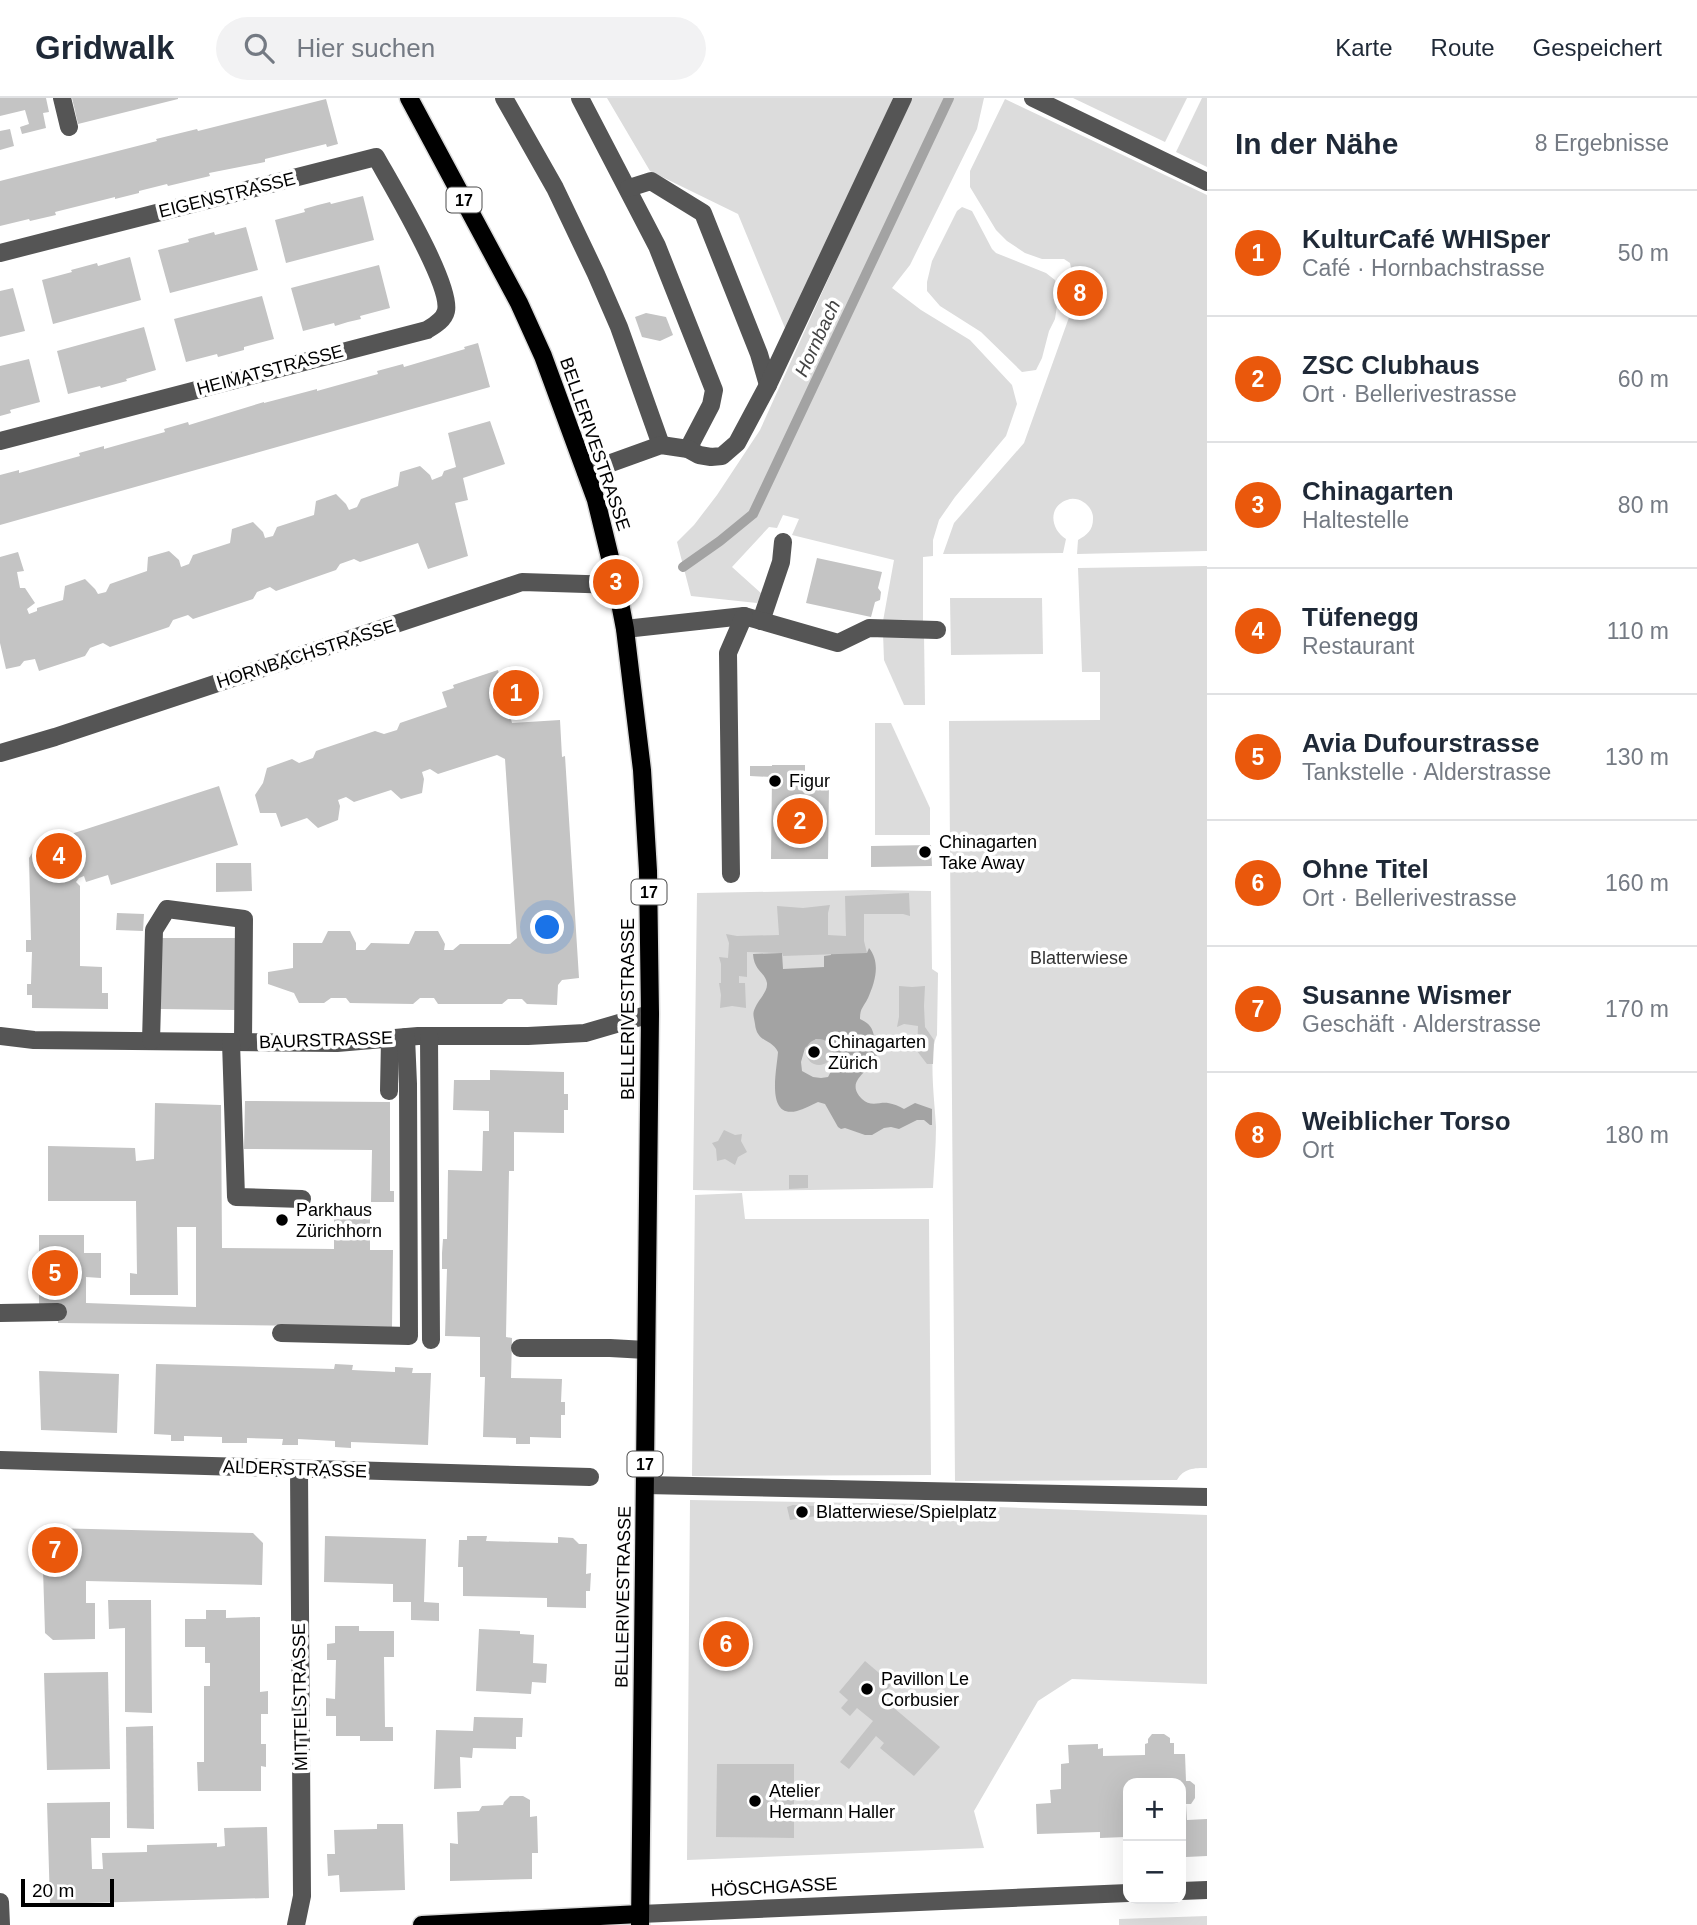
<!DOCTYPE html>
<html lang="de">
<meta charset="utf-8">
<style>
body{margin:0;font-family:Arial,sans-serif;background:#f2f2f3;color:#1f2937}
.controls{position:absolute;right:21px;bottom:21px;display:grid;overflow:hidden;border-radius:14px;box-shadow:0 7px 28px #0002}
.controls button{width:63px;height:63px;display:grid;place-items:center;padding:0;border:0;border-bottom:2px solid #e0e1e3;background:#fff;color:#1f2937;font:35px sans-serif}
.scale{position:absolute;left:21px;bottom:18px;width:93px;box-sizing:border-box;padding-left:7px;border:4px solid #000;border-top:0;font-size:19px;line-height:24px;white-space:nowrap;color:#000;-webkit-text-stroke:5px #fff;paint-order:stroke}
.you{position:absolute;left:548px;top:830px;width:24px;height:24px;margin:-18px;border:5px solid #fff;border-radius:50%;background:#1a73e8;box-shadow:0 0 0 10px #1a73e833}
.badge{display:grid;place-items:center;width:46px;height:46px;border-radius:50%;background:#ea580c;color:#fff;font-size:23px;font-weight:700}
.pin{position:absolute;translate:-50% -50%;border:4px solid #fff;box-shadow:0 2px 7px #0006}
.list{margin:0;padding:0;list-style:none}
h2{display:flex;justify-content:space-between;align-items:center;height:91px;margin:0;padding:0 28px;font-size:30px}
h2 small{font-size:23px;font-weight:400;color:#747a83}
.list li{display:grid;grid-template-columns:46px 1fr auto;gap:21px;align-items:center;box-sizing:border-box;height:126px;padding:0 28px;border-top:2px solid #e0e1e3}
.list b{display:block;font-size:26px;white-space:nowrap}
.list p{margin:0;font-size:23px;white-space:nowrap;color:#747a83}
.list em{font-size:23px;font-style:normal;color:#747a83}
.icon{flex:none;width:38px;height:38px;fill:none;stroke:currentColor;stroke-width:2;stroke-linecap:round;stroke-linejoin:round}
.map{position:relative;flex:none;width:1207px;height:1827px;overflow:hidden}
header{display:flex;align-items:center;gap:42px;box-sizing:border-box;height:98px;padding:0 35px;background:#fff;border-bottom:2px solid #e0e1e3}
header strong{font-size:33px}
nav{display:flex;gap:38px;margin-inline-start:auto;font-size:24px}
.search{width:490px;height:63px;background:#f2f2f3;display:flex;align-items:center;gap:18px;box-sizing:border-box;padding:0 24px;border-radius:38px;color:#747a83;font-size:26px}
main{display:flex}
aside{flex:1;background:#fff}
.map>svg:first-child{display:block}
.green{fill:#dcdcdc}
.water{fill:#a3a3a3;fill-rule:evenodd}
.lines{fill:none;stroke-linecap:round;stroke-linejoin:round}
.stream{stroke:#a3a3a3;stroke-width:10}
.building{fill:#c4c4c4}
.major-casing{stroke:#dbdbdb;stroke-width:21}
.minor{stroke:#555;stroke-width:18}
.major{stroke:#000;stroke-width:18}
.poi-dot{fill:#000;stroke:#fff;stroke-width:2.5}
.labels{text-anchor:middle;stroke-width:7;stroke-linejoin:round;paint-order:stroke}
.shield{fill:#fff;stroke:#4c4c4c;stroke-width:2}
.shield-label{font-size:16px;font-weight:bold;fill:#000}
.street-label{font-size:18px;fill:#000;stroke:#fff}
.poi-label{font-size:18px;fill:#000;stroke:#fff;text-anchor:start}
.park-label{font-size:18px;fill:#333;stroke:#fff}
.water-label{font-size:19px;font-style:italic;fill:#444;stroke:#fff}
</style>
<header>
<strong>Gridwalk</strong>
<div class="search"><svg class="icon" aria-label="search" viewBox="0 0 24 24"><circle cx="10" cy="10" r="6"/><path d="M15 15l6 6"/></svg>Hier suchen</div>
<nav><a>Karte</a><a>Route</a><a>Gespeichert</a></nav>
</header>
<main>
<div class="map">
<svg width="1207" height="1827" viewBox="0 0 1207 1827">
<rect width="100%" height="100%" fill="#fff"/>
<!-- green -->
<g class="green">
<polygon points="607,0 893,0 787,235 738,116 650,73"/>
<polygon points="910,0 984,0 977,31 910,167 892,190 921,212 970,242 1012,287 1017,306 1006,338 955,399 939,422 933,442 933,458 923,459 923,525 883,523 894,462 792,437 799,421 783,417 777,430 769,429 732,469 762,496 757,505 691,498 677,444 694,427 717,397 760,332"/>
<polygon points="1073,0 1187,0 1165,44"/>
<polygon points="1202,0 1207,0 1207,69 1176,54"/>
<path d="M1005 1 1207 97V453L1077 456 1078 442C1087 437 1093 432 1093 421 1094 409 1079 397 1067 402 1047 409 1051 432 1066 441L1063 455 943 456 954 425 1024 345 1072 211 1073 179 1070 165 1064 161H1042L1025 155 1007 143 996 132 970 89V73Z"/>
<polygon points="962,109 972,113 992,151 996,155 1046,175 1055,182 1058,201 1055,221 1049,233 1042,260 1036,272 1022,274 981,234 940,208 927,193 927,184 932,163 957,113"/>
<path d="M1207 468V1370C1194 1370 1184 1370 1177 1382L955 1383 949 623 1100 622V574H1082L1078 470Z"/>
<polygon points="950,500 1042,500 1043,556 951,557"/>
<polygon points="883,535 924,536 925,607 904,607 884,562"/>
<polygon points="875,625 891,625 930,710 930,737 875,737"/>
<path d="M872 792 931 793 932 871 938 875 937 937C928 955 935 1007 936 1029 936 1049 934 1070 933 1090L744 1093 693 1092 697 795Z"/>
<polygon points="742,1095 745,1121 929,1121 931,1377 692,1378 695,1097"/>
<polygon points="690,1402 916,1406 1207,1417 1207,1586 1072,1581 1038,1603 974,1713 984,1750 687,1762"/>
<polygon points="1207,1818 1207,1827 1119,1827 1119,1821"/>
</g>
<!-- water -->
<path class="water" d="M869 850C881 865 875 884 868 900 863 910 860 910 860 921 874 927 874 936 875 948 876 953 878 954 876 959 872 973 843 982 862 1001 870 1009 879 1004 888 1005 894 1006 899 1008 904 1011L915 1005 932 1011V1027H930L924 1022H917L899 1031 891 1029 884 1030 872 1037H865L845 1030 841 1031 838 1029 825 1006 818 1004C811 1007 804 1011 797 1013 765 1021 777 971 778 954 771 940 757 945 755 926 754 919 752 916 755 910 758 902 768 894 767 885 765 874 754 873 753 856L782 855 783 871 824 869V858L831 857V855H867ZM816 941C830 942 832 953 836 964L828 979 821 980 813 979 802 973 801 964 805 950Z"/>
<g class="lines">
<!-- stream -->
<polyline class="stream" points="683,469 720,443 753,416 949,0"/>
</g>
<!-- building -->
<g class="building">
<polygon points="0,0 46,0 49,14 43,15 46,30 22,36 20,29 29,26 25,12 0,18"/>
<polygon points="72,0 178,0 178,1 78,26"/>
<polygon points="326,1 338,46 327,49 326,46 265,61 265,64 209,75 210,78 168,88 167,86 139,93 139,95 115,101 115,99 55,114 56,117 30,123 29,121 0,128 0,83 157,43 156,41 197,31 198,33"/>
<polygon points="10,31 14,48 0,52 0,33"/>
<polygon points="363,98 374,142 286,165 275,122 305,114 304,111 318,107 330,104 331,106"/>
<polygon points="246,129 258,172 170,195 158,152 189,144 188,141 214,134 215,137"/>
<polygon points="130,159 141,202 53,226 42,182 72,174 71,172 97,165 98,168"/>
<polygon points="379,167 390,210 360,218 361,221 348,224 335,228 334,225 303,233 291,190"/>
<polygon points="13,190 25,233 0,239 0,193"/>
<polygon points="262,198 274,241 244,249 244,252 218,259 217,256 186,264 174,221"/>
<polygon points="646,215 666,219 673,237 660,243 642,239 635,219"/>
<polygon points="144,229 156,272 126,281 127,283 101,290 100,288 68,296 57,253"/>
<polygon points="478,245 490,289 0,427 0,377 19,372 19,375 80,358 79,355 104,348 104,351 136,342 165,334 164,331 188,324 189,327 264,304 264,305 317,291 317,293 378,276 377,273 403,266 404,269 465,251 464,249"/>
<polygon points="29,261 40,304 10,312 11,315 0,318 0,268"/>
<polygon points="490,323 505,366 463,380 468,402 455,405 468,458 428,471 418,445 360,464 354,461 340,466 336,472 276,493 270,489 257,494 253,501 193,521 188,517 173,522 169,529 110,549 103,545 90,550 85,558 39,573 35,561 24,563 20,568 6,571 0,545 0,459 18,454 24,473 17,474 20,490 25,490 35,505 27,511 29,516 37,513 37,510 63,502 65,488 85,481 95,491 98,496 106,494 110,486 147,473 148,459 169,453 179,462 181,469 189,466 193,457 230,445 232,431 253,424 263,434 265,440 273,438 277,429 314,417 316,403 336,396 346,406 349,412 357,409 361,401 398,388 400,374 420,368 430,377 432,382 442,378 444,373 456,369 448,335"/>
<polygon points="817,460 882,474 878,490 881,494 880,502 875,504 871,519 806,505"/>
<polygon points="498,572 512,625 560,622 562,659 565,658 579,880 562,882 558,887 557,907 527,906 522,901 508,901 502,906 438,906 434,900 420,900 413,906 350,905 346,900 331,900 324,905 299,905 294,895 268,886 268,874 293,870 293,845 322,845 328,833 350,833 356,845 356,852 365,852 371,845 409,846 415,833 438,833 445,846 444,852 453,852 460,846 510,846 517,840 505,661 497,657 438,676 430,671 422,674 424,681 422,695 401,701 391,692 354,704 346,699 338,702 340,708 338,722 318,730 307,720 281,729 276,715 260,715 255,697 263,685 267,670 292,661 299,665 313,660 316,653 375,633 384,636 397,632 400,625 447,609 442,594 454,590 453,587"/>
<polygon points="772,667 805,667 805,680 797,681 797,686 829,686 828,761 771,761 772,679 750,678 750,668 772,668"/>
<polygon points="219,688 238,747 111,787 108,777 86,784 84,778 79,780 76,784 80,788 80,868 102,869 102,895 108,895 108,911 32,910 32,897 27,897 27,886 31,886 32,854 26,854 26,842 31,842 29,760 37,747"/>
<polygon points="931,747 932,768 871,769 871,748"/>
<polygon points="216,765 251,765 252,793 216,794"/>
<polygon points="909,795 910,818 903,816 864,816 864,843 867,855 783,858 782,855 747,854 747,879 739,878 739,885 745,885 746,910 732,908 720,910 721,897 719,885 721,885 721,866 719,859 728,860 729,845 726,836 737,838 779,837 777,808 803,810 830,807 828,815 828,837 846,838 845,798"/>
<polygon points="117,815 144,816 143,833 116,832"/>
<polygon points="160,840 236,840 236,912 160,911"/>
<polygon points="899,888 912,889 925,888 924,908 925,929 934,942 933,966 927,966 917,953 918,928 904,926 897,929 899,919"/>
<circle cx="819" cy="954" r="13"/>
<polygon points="490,972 564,974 564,996 568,996 568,1012 564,1012 564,1035 514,1034 514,1073 509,1073 506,1239 512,1240 511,1280 562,1281 561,1304 565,1304 565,1317 561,1317 561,1340 530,1339 530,1346 516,1346 516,1340 483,1339 485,1279 480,1279 480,1239 445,1238 447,1171 442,1171 442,1155 443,1141 447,1141 448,1072 482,1073 483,1033 489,1033 489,1013 453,1012 454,982 490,982"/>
<polygon points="245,1003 390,1004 390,1093 394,1093 394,1104 371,1104 372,1052 244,1051"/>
<polygon points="155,1005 221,1007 222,1150 334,1151 334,1119 339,1118 339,1111 348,1111 348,1118 370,1118 370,1152 393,1152 392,1229 58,1225 58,1222 39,1222 39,1137 84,1137 84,1155 101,1155 101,1180 86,1179 86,1205 196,1209 196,1129 177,1129 178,1197 130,1197 130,1175 137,1176 136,1103 48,1103 48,1048 135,1050 136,1063 154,1061"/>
<polygon points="724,1032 735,1037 742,1036 741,1043 747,1054 738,1059 735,1067 725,1061 717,1063 716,1051 712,1045 718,1043"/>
<polygon points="789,1077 808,1077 808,1090 789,1091"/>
<polygon points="156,1266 334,1271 335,1266 353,1267 352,1272 395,1274 395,1269 413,1270 412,1275 431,1275 428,1347 351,1344 351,1350 335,1349 335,1343 298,1341 298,1347 282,1347 283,1341 247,1340 247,1345 222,1345 222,1339 184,1338 184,1343 171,1343 171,1337 154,1336"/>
<polygon points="39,1273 119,1276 117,1335 41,1332"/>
<polygon points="793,1407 816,1408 816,1418 790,1422 787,1409"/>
<polygon points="50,1430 253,1435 263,1445 262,1487 86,1483 86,1505 95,1505 95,1541 53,1542 45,1535 42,1439"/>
<polygon points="325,1438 426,1441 424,1504 439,1505 439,1523 411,1522 411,1504 393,1504 393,1486 324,1484"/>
<polygon points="467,1438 487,1438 486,1443 558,1445 558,1439 573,1440 579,1446 587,1446 586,1476 591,1475 590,1493 586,1493 586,1510 547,1509 547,1500 463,1498 463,1469 458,1469 459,1442 467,1442"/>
<polygon points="108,1502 151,1502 152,1615 125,1614 125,1530 109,1531"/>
<polygon points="206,1512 226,1512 226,1520 260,1519 260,1594 268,1593 268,1616 261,1616 261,1646 266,1646 266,1669 261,1668 261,1693 198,1693 197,1664 204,1664 204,1588 210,1588 210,1565 205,1565 205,1549 185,1549 185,1521 206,1521"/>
<polygon points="335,1528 359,1528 359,1533 394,1533 394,1559 384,1559 385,1629 393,1629 393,1643 360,1643 360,1638 336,1638 336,1618 326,1618 326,1600 335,1601 336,1562 327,1562 327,1546 335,1545"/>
<polygon points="479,1531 520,1533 520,1536 534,1537 533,1565 547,1566 546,1585 532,1584 531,1596 476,1593"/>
<polygon points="865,1563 892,1586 881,1599 940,1649 914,1678 880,1650 884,1645 876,1638 849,1671 840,1664 873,1623 857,1610 850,1618 841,1610 848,1602 839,1594"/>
<polygon points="108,1574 110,1671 47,1672 44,1575"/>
<polygon points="474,1619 523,1620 522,1639 516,1639 516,1651 473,1650 472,1660 460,1659 461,1690 434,1691 436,1632 473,1633"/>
<polygon points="153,1628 154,1731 127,1730 126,1629"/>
<polygon points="1152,1636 1164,1636 1170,1640 1170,1645 1174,1645 1174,1656 1185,1656 1186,1683 1190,1683 1195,1687 1195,1700 1191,1706 1186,1706 1187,1722 1207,1721 1207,1758 1186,1759 1181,1773 1181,1685 1128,1685 1128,1730 1125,1730 1125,1739 1100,1740 1100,1734 1037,1736 1036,1706 1051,1705 1050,1692 1061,1691 1061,1666 1069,1665 1068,1647 1098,1646 1098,1651 1103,1650 1103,1658 1145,1657 1145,1646 1148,1645 1148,1641"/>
<polygon points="717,1666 794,1666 794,1740 716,1739"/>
<polygon points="510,1698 523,1698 530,1702 530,1719 537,1718 538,1755 532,1755 532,1781 450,1783 450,1745 458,1746 457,1714 479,1713 482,1708 503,1707 504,1704"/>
<polygon points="110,1704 110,1740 91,1740 92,1771 103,1771 102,1755 147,1754 147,1747 217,1745 217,1749 225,1748 224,1730 267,1729 269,1800 50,1806 47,1705"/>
<polygon points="377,1726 403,1726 405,1792 340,1794 339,1777 328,1778 327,1756 335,1756 334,1732 377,1731"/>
</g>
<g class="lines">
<!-- major casing -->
<g class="major-casing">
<g id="major">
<polyline points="409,0 519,205 543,258 596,402 616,484 625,531 642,672 648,773 650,916 640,1827"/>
<polyline points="422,1827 640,1816"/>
</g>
</g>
<!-- minor -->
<g class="minor">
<polyline points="62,0 69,29"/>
<polyline points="504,0 555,90 596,176 619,229 661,347"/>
<polyline points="580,0 657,148 714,292 711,307 688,351"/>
<polyline points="1033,0 1207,84"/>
<polyline points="629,90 651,83 703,115 759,256 768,287"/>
<path d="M0 155 376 59C391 86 452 187 446 213 444 222 435 227 427 232L0 343"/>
<polyline points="586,374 661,347 688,351 699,357 711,359 722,358 737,345 768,287 903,0"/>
<polyline points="761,523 781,464 783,444"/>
<polyline points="625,531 744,518 838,545 869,530 937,532"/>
<polyline points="0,655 55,639 522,484 617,487"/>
<polyline points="731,776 728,555 744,518"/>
<polyline points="0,938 34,942 337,945 418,938 528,938 585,935 650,916"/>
<polyline points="429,938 431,1242"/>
<polyline points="151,943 154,832 167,811 244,821 243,944"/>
<polyline points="231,944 236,1099 302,1101"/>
<polyline points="389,993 390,941"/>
<polyline points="0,1215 58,1214"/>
<polyline points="281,1235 409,1238 408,986 406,939"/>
<polyline points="520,1250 610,1250 646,1252"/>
<polyline points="0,1362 590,1379"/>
<polyline points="645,1387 1207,1399"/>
<polyline points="1181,1793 1207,1792"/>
<polyline points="0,1804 1,1827"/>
<polyline points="640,1816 1128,1795"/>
<polyline points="296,1827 302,1798 299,1371"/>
</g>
<!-- major -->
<use href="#major" class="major"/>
</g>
<!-- markers -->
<g class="poi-dot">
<circle cx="775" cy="683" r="7"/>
<circle cx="925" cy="754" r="7"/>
<circle cx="814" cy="954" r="7"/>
<circle cx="282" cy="1122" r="7"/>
<circle cx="802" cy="1414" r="7"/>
<circle cx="867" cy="1591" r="7"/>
<circle cx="755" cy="1703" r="7"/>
</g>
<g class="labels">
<!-- shield labels -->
<g class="shield">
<rect x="446.5" y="89.5" width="35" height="25" rx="5"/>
<rect x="631.5" y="781.5" width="35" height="25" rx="5"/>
<rect x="627.5" y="1353.5" width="35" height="25" rx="5"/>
</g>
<g class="shield-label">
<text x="464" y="108">17</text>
<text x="649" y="800">17</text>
<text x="645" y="1372">17</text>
</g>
<!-- street labels -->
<g class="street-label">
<text transform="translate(227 97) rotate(-14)" y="6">EIGENSTRASSE</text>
<text transform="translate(270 272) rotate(-15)" y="6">HEIMATSTRASSE</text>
<text transform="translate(595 346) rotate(71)" y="6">BELLERIVESTRASSE</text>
<text transform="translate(306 556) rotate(-18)" y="6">HORNBACHSTRASSE</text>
<text transform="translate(628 911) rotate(-90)" y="6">BELLERIVESTRASSE</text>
<text transform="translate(326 942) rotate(-2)" y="6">BAURSTRASSE</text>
<text transform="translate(295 1371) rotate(2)" y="6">ALDERSTRASSE</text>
<text transform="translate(623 1499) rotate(-89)" y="6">BELLERIVESTRASSE</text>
<text transform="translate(300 1599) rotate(-91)" y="6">MITTELSTRASSE</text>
<text transform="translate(774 1789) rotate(-3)" y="6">HÖSCHGASSE</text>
</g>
<!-- poi labels -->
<g class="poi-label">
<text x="789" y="689">Figur</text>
<text x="939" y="750">Chinagarten<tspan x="939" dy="21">Take Away</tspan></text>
<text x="828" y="950">Chinagarten<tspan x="828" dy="21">Zürich</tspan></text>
<text x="296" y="1118">Parkhaus<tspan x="296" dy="21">Zürichhorn</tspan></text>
<text x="816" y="1420">Blatterwiese/Spielplatz</text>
<text x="881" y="1587">Pavillon Le<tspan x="881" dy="21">Corbusier</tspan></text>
<text x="769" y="1699">Atelier<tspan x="769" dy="21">Hermann Haller</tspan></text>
</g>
<!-- park labels -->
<g class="park-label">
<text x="1079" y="866">Blatterwiese</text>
</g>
<!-- water labels -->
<g class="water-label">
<text transform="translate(817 240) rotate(-65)" y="7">Hornbach</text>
</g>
</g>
</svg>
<div class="controls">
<button>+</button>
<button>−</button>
</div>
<div class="scale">20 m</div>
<div class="you"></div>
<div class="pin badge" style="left:516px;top:595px">1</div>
<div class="pin badge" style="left:800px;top:723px">2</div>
<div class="pin badge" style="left:616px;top:484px">3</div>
<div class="pin badge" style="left:59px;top:758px">4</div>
<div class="pin badge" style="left:55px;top:1175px">5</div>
<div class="pin badge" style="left:726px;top:1546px">6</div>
<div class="pin badge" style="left:55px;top:1452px">7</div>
<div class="pin badge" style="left:1080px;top:195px">8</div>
</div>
<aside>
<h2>In der Nähe<small>8 Ergebnisse</small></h2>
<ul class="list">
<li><span class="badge">1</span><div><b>KulturCafé WHISper</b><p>Café · Hornbachstrasse</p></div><em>50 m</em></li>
<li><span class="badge">2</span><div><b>ZSC Clubhaus</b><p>Ort · Bellerivestrasse</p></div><em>60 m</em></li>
<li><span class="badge">3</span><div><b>Chinagarten</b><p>Haltestelle</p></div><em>80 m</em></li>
<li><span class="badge">4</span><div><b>Tüfenegg</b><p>Restaurant</p></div><em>110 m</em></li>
<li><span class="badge">5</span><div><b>Avia Dufourstrasse</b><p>Tankstelle · Alderstrasse</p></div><em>130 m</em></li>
<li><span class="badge">6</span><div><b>Ohne Titel</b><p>Ort · Bellerivestrasse</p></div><em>160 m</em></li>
<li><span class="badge">7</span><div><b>Susanne Wismer</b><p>Geschäft · Alderstrasse</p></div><em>170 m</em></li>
<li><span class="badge">8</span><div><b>Weiblicher Torso</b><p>Ort</p></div><em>180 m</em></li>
</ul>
</aside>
</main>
